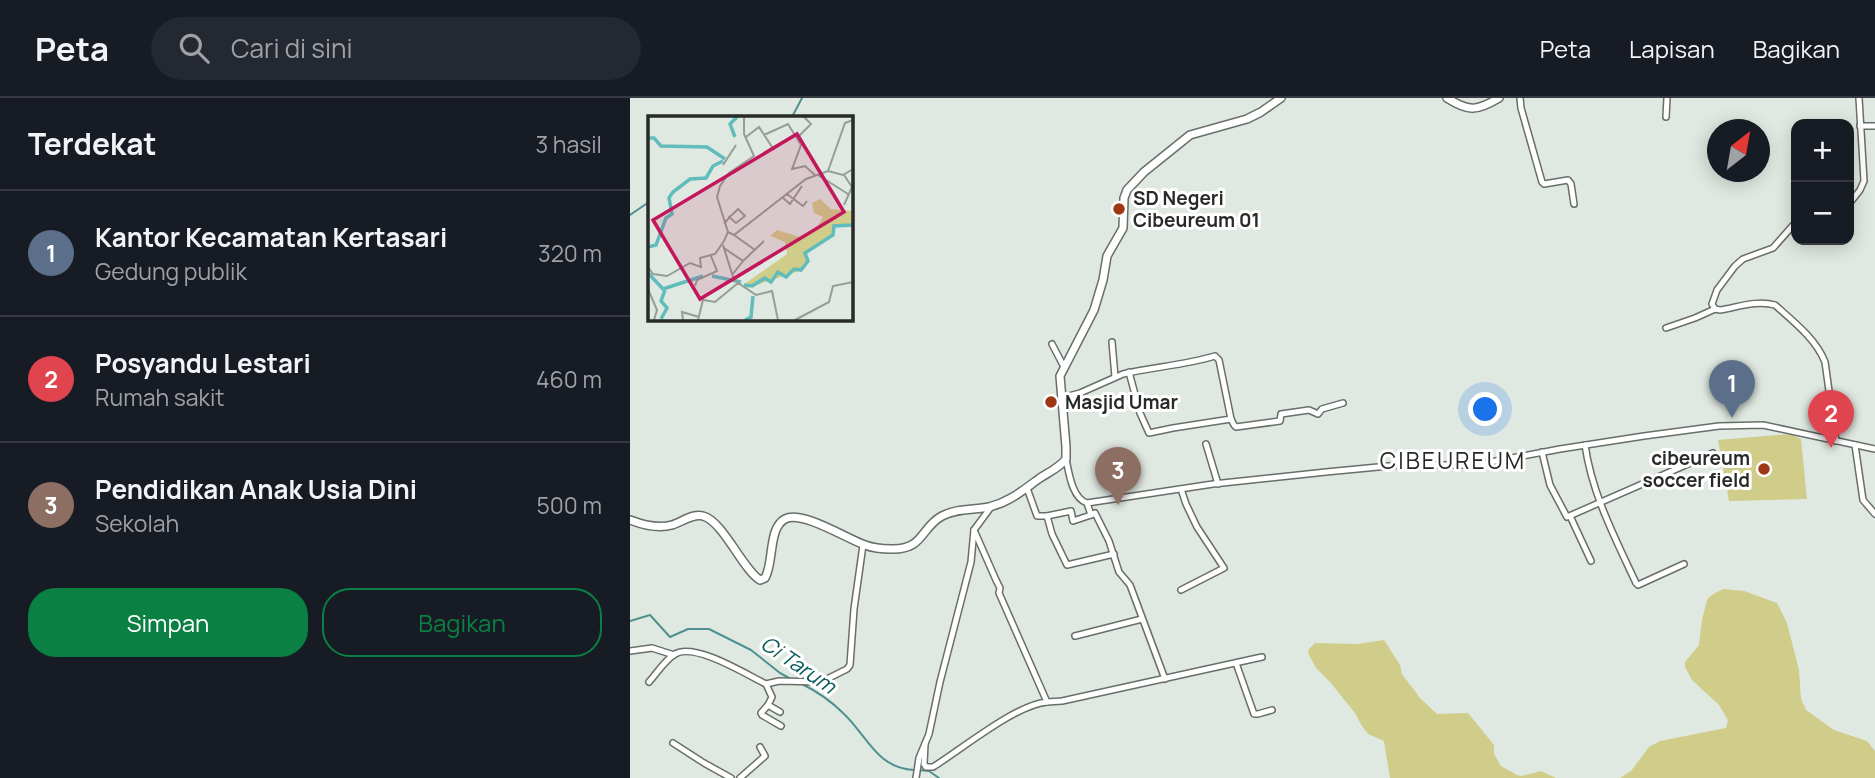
<!DOCTYPE html>
<html lang="id">
<meta charset="utf-8">
<style>
body{margin:0;font-family:Manrope,sans-serif;background:#242831;color:#f1f3f6}
.controls{position:absolute;right:21px;top:21px;display:grid;overflow:hidden;border-radius:14px;box-shadow:0 4px 18px #0003}
.controls button{width:63px;height:63px;display:grid;place-items:center;padding:0;border:0;border-bottom:2px solid #363941;background:#171b24;color:#f1f3f6;font:35px sans-serif}
.compass{position:absolute;left:1077px;top:21px;width:63px;height:63px;border-radius:50%;background:#171b24;box-shadow:0 4px 18px #0003;rotate:31deg}
.you{position:absolute;left:856px;top:312px;width:24px;height:24px;margin:-18px;border:5px solid #fff;border-radius:50%;background:#1a73e8;box-shadow:0 0 0 10px #1a73e833}
.badge{display:grid;place-items:center;width:46px;height:46px;border-radius:50%;background:#0b8043;color:#fff;font-size:23px;font-weight:700}
.pin{position:absolute;translate:-50% -58px;filter:drop-shadow(0 2px 4px #0008)}
.pin::after{content:'';position:absolute;top:37px;width:24px;height:21px;background:inherit;clip-path:polygon(0 0,100% 0,50% 100%)}
.list{margin:0;padding:0;list-style:none}
h2{display:flex;justify-content:space-between;align-items:center;height:91px;margin:0;padding:0 28px;font-size:30px}
h2 small{font-size:23px;font-weight:400;color:#9ea1a6}
.list li{display:grid;grid-template-columns:46px 1fr auto;gap:21px;align-items:center;box-sizing:border-box;height:126px;padding:0 28px;border-top:2px solid #363941}
.list b{display:block;font-size:26px;white-space:nowrap}
.list p{margin:0;font-size:23px;white-space:nowrap;color:#9ea1a6}
.list em{font-size:23px;font-style:normal;color:#9ea1a6}
.actions{display:flex;gap:14px;padding:21px 28px}
.actions a{flex:1;padding:16px 0;border:2px solid #0b8043;border-radius:28px;text-align:center;font-size:24px;color:#0b8043}
.actions .main{background:#0b8043;color:#fff}
.icon{flex:none;width:38px;height:38px;fill:none;stroke:currentColor;stroke-width:2;stroke-linecap:round;stroke-linejoin:round}
.map{position:relative;flex:none;width:1245px;height:680px;overflow:hidden}
header{display:flex;align-items:center;gap:42px;box-sizing:border-box;height:98px;padding:0 35px;background:#171b24;border-bottom:2px solid #363941}
header strong{font-size:33px}
nav{display:flex;gap:38px;margin-inline-start:auto;font-size:24px}
.search{width:490px;height:63px;background:#242831;display:flex;align-items:center;gap:18px;box-sizing:border-box;padding:0 24px;border-radius:38px;color:#9ea1a6;font-size:26px}
main{display:flex}
aside{flex:1;background:#171b24}
.map>svg:first-child{display:block}
.green{fill:#d0cc8a}
.lines{fill:none;stroke-linecap:round;stroke-linejoin:round}
.stream{stroke:#50908f;stroke-width:2}
.minor-casing{stroke:#676f68;stroke-width:8}
.secondary-casing{stroke:#676f68;stroke-width:10}
.minor{stroke:#fff;stroke-width:5}
.secondary{stroke:#fff;stroke-width:7}
.poi-dot{fill:#9e3814;stroke:#fff;stroke-width:2.5}
.labels{text-anchor:middle;stroke-width:6;stroke-linejoin:round;paint-order:stroke}
.poi-label{font-size:19px;font-weight:bold;fill:#272a27;stroke:#fff;text-anchor:start}
.water-label{font-size:21px;font-style:italic;fill:#085a5a;stroke:#fff}
.quarter-label{font-size:23px;letter-spacing:2px;fill:#272a27;stroke:#fff}
.inset-river{fill:none;stroke:#61bcbc;stroke-width:3.5}
.inset-road{fill:none;stroke:#969d97;stroke-width:2}
.view{fill:#c2185b;fill-opacity:0.15;stroke:#c2185b;stroke-width:3.5}
.inset-edge{fill:none;stroke:#272a27;stroke-width:3.5}
</style>
<header>
<strong>Peta</strong>
<div class="search"><svg class="icon" aria-label="search" viewBox="0 0 24 24"><circle cx="10" cy="10" r="6"/><path d="M15 15l6 6"/></svg>Cari di sini</div>
<nav><a>Peta</a><a>Lapisan</a><a>Bagikan</a></nav>
</header>
<main>
<aside>
<h2>Terdekat<small>3 hasil</small></h2>
<ul class="list">
<li><span class="badge" style="background:#5c6f8a">1</span><div><b>Kantor Kecamatan Kertasari</b><p>Gedung publik</p></div><em>320 m</em></li>
<li><span class="badge" style="background:#e0444e">2</span><div><b>Posyandu Lestari</b><p>Rumah sakit</p></div><em>460 m</em></li>
<li><span class="badge" style="background:#8d6e63">3</span><div><b>Pendidikan Anak Usia Dini</b><p>Sekolah</p></div><em>500 m</em></li>
</ul>
<div class="actions"><a class="main">Simpan</a><a>Bagikan</a></div>
</aside>
<div class="map">
<svg width="1245" height="680" viewBox="0 0 1245 680">
<rect width="100%" height="100%" fill="#e0e9e1"/>
<!-- green -->
<g class="green">
<polygon points="1160,336 1171,341 1177,401 1099,403 1088,342"/>
<polygon points="1093,491 1114,493 1147,505 1157,525 1169,572 1171,601 1176,612 1204,632 1237,643 1245,653 1245,680 990,680 1001,673 1019,649 1030,643 1096,630 1098,622 1089,607 1062,582 1055,569 1055,564 1069,547 1072,522 1077,502 1080,498"/>
<polygon points="754,542 770,567 772,576 790,600 807,616 838,615 864,647 864,656 871,668 887,677 892,678 911,673 926,680 760,680 754,643 738,636 732,628 725,615 700,584 686,570 679,557 678,552 685,545 727,546"/>
</g>
<g class="lines">
<!-- stream -->
<g class="stream">
<polyline points="162,19 172,0"/>
<polyline points="0,117 19,104"/>
<polyline points="0,523 20,517 40,539 58,531 79,531 121,552 150,575 161,581"/>
<path d="M172 586C186 593 202 604 213 615 237 637 246 670 284 672"/>
<polyline points="289,672 299,673 309,680"/>
</g>
<!-- minor casing -->
<g class="minor-casing">
<g id="minor">
<polyline points="890,0 891,10 912,84 914,86 938,82 941,86 944,106"/>
<polyline points="1036,19 1037,0"/>
<polyline points="1230,28 1245,28"/>
<polyline points="1219,106 1230,92 1234,83 1229,0"/>
<path d="M1166 124 1143 150 1113 161 1105 168 1087 192 1082 206 1085 211 1090 212C1108 209 1127 202 1145 207 1163 223 1186 241 1195 264L1206 343"/>
<polyline points="1036,230 1065,220 1085,211"/>
<polyline points="482,244 485,279"/>
<polyline points="422,246 434,269"/>
<path d="M431 300 450 295 493 276C523 269 555 267 585 258L589 262 601 321 543 330 519 335 510 315 499 274"/>
<polyline points="601,321 604,327 606,329 650,323 651,316 679,312 688,316 692,311 713,305"/>
<polyline points="576,346 588,386"/>
<path d="M955 347C962 396 985 440 1006 485L1008 487 1054 466"/>
<polyline points="1225,347 1233,402 1245,416"/>
<polyline points="912,354 920,387 937,419 1083,355"/>
<path d="M436 361C439 375 442 400 457 405L583 386 696 374 769 367H832L855 365 930 351 1014 338 1089 328 1133 327 1245 351"/>
<polyline points="397,390 407,418 417,418"/>
<polyline points="457,405 461,417 465,415 479,443 489,474 500,487 535,581"/>
<polyline points="461,417 443,423 441,413 417,418 422,436 437,467 484,456"/>
<polyline points="940,418 961,463"/>
<polyline points="551,492 594,470 567,429 556,406 551,391"/>
<polyline points="445,538 512,521"/>
<polyline points="0,553 22,550 44,557"/>
<polyline points="606,565 624,616 628,616 642,612"/>
<path d="M19 584C27 575 35 562 45 556 65 544 117 577 136 586L149 583 191 584 217 571 220 567 224 511 233 447"/>
<polyline points="136,586 142,599 138,607 150,614"/>
<polyline points="417,604 432,603 632,559"/>
<polyline points="138,607 131,615 132,617 151,628"/>
<polyline points="43,645 74,665 101,680"/>
<path d="M295 646 294 666 296 669H303C332 651 385 607 417 604L369 495 370 490 366 482 344 432"/>
<polyline points="110,680 135,658 130,649"/>
<polyline points="286,680 289,660 299,636 310,584 341,464 344,432 361,409"/>
</g>
</g>
<!-- secondary casing -->
<g class="secondary-casing">
<g id="secondary">
<path d="M817 0C839 14 847 13 869 0"/>
<path d="M0 422C13 427 28 431 42 427 52 424 63 415 73 418 93 423 113 472 130 482L135 480C144 465 138 430 155 421 172 412 217 441 235 447 243 450 252 451 261 451 294 452 290 430 312 418 327 410 344 412 359 409 380 404 393 392 410 380 419 374 429 370 436 361V349L430 278 464 212 473 182 477 158 493 130 494 100 497 92 514 74 560 37 617 21 631 14 651 0"/>
</g>
</g>
<!-- minor -->
<use href="#minor" class="minor"/>
<!-- secondary -->
<use href="#secondary" class="secondary"/>
</g>
<!-- markers -->
<g class="poi-dot">
<circle cx="489" cy="111" r="7"/>
<circle cx="421" cy="304" r="7"/>
<circle cx="1134" cy="371" r="7"/>
</g>
<g class="labels">
<!-- poi labels -->
<g class="poi-label">
<text x="503" y="107">SD Negeri<tspan x="503" dy="22">Cibeureum 01</tspan></text>
<text x="435" y="311">Masjid Umar</text>
<text x="1120" y="367" text-anchor="end">cibeureum<tspan x="1120" dy="22">soccer field</tspan></text>
</g>
<!-- water labels -->
<g class="water-label">
<text transform="translate(168 567) rotate(34)" y="7">Ci Tarum</text>
</g>
<!-- quarter labels -->
<g class="quarter-label">
<text x="823" y="371">CIBEUREUM</text>
</g>
</g>
<!-- overview -->
<g transform="translate(18 18)">
<rect width="205" height="205" fill="#e0e9e1"/>
<path d="M172 83 183 93 205 95V110L186 111 185 119 157 138 160 144 154 154 99 172 98 167 139 138 137 126 122 120 129 114 152 121 166 116 175 101 166 97 164 87Z" fill="#d0cc8a"/>
<path class="inset-river" d="M87 21 82 8 89 1M0 22H6L13 30 59 31 77 43M0 131 8 129 18 102 24 98 21 82 25 76 42 63 58 62 65 50 75 45M0 157 15 173 55 160M64 160 93 166M96 169 104 170 117 162 123 166 130 156 138 161 146 153 153 154 160 145 157 137 185 119 186 110 205 109M13 203 19 192 13 185 17 174M97 204 103 201 105 180"/>
<path class="inset-road" d="M116 19 140 8 153 29 144 53 157 50 168 60M98 21 111 11 126 34M149 22 163 8 156 1M75 49 88 29M180 55 197 7 205 4M170 59 200 78M139 78 155 90 159 85M135 82 142 88 154 70M196 89 204 71 196 59M76 108 81 102V101L84 99 90 93 97 100 88 107 81 101M80 116 86 119 158 63 180 55 195 59 205 53M86 119 107 134M75 129 86 164 108 179 124 175 130 204M76 132 95 145 84 159M95 145 116 125M0 151 5 158 19 160 42 147 53 151 52 142 67 138 76 125 80 116 69 81 72 70 81 57 106 40 96 18V1M47 170 49 164 69 155 63 140M0 173 9 194 6 204M35 204 34 196 51 201M50 204 55 184 67 186 90 167M147 204 181 186 185 170 205 166"/>
<path class="view" d="M149 18 196 96 52 183 5 104Z"/>
<rect width="205" height="205" class="inset-edge"/>
</g>
</svg>
<div class="controls">
<button>+</button>
<button>−</button>
</div>
<svg class="compass" viewBox="-18 -18 36 36"><path d="M0-13l5 13h-10z" fill="#e53935"/><path d="M0 13l5-13h-10z" fill="#9ea1a6"/></svg>
<div class="you"></div>
<div class="pin badge" style="left:1102px;top:320px;background:#5c6f8a">1</div>
<div class="pin badge" style="left:1201px;top:350px;background:#e0444e">2</div>
<div class="pin badge" style="left:488px;top:407px;background:#8d6e63">3</div>
</div>
</main>
